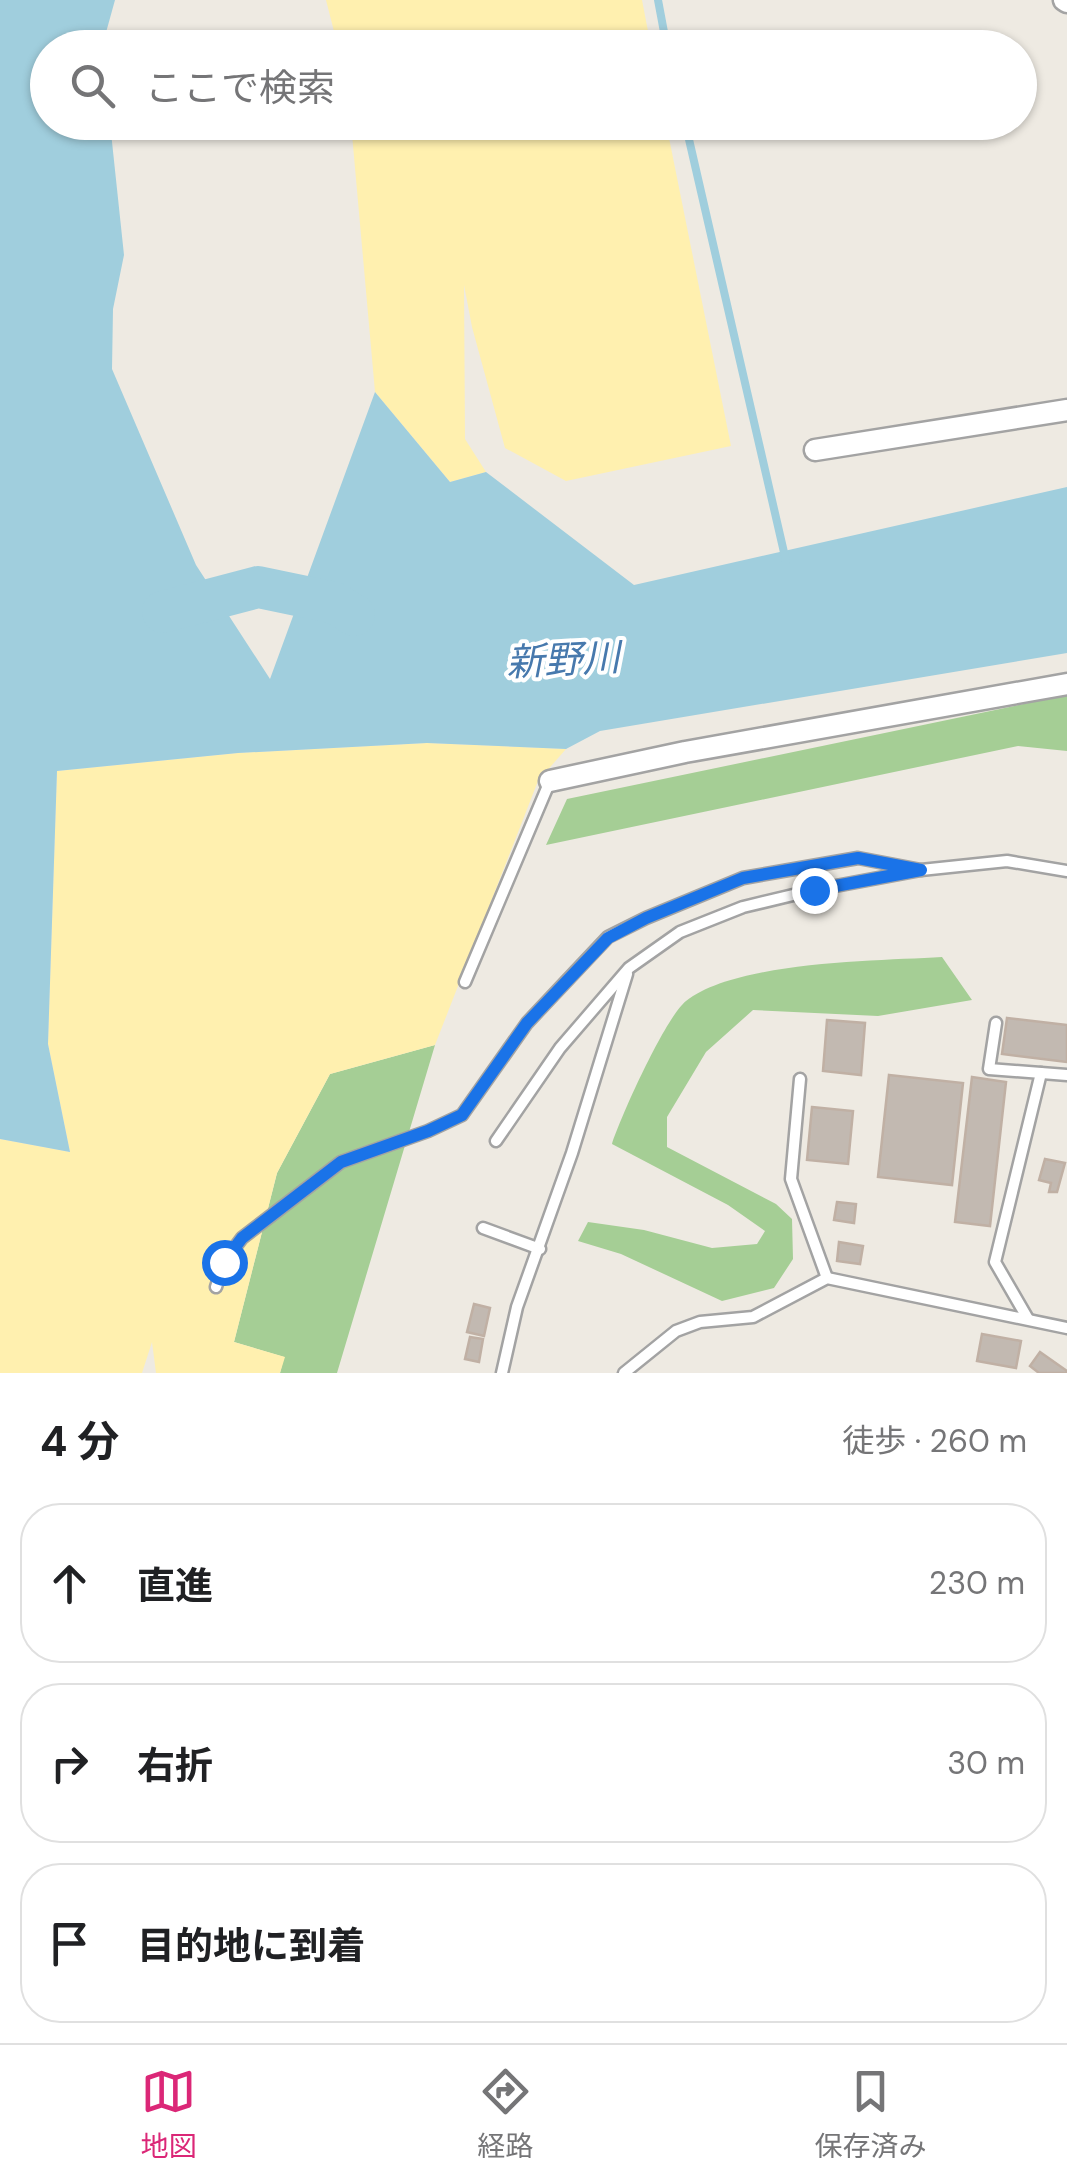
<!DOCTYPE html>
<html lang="ja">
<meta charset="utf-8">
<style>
body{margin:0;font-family:"DM Sans","Noto Sans JP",sans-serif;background:#f2f2f2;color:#202124}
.stop{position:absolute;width:30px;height:30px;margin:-22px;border:8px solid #1a73e8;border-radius:50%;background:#fff}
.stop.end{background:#1a73e8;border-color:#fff;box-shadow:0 2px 10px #0008}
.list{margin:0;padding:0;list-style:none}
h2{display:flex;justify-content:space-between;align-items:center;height:130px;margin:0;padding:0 40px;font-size:42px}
h2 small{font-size:32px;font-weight:400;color:#757577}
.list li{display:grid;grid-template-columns:65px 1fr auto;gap:30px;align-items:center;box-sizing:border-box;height:160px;margin:0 20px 20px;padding:0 20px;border:2px solid #e0e0e0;border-radius:40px}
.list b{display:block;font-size:38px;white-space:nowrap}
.list em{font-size:32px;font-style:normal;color:#757577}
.icon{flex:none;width:55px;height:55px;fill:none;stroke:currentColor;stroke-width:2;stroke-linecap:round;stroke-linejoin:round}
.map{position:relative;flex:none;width:1067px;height:1373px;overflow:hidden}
.search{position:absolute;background:#fff;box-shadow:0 2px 8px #0004;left:30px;right:30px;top:30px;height:110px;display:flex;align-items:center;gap:25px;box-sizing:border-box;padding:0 35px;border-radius:55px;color:#757577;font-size:38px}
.sheet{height:670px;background:#fff}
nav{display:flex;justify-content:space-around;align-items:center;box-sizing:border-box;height:140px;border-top:2px solid #e0e0e0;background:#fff;font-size:28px;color:#757577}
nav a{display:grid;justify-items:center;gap:5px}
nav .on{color:#db2777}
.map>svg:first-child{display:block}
.forest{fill:#a5ce95}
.sand{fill:#fff0af}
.water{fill:#a0cedd}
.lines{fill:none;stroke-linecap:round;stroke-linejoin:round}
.stream{stroke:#a0cedd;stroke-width:8}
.river{stroke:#a0cedd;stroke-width:42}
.building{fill:#c2b9b1;stroke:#c0b0a4;stroke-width:2.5}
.service-casing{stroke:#a3a3a3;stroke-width:15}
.minor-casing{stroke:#a3a3a3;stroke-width:25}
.service{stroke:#fff;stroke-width:10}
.minor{stroke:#fff;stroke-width:20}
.route{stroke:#1a73e8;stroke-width:12}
.labels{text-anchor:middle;stroke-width:8;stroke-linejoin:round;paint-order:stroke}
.water-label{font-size:38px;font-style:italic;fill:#4779ad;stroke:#fff}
</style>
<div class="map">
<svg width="1067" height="1373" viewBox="0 0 1067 1373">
<rect width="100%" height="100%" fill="#eeeae2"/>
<!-- forest -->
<g class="forest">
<polygon points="1067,695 1067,751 1018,746 546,845 567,799"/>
<path d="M942 957 972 1000 878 1016 753 1010 706 1052 667 1117V1147L776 1204 792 1219 793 1259 774 1288 722 1301 621 1254 578 1241 588 1222 644 1230 712 1248 757 1244 765 1231 728 1205 612 1144C621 1116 665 1018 686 1001 737 961 876 961 942 957Z"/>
<polygon points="435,1045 337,1373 280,1373 284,1357 234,1342 277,1173 330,1074"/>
</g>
<!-- sand -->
<g class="sand">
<polygon points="326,0 642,0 651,47 338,47"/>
<polygon points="351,123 666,123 731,446 566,481 505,448 472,327 464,285 465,439 486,472 450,482 375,392"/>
<polygon points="427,743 566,749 538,781 435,1045 330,1074 277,1173 234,1342 285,1357 280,1373 156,1373 152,1342 142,1373 0,1373 0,1139 70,1152 48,1044 57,771 238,753"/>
</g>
<!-- water -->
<polygon class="water" points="0,0 115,0 102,47 48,48 48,122 110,123 124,255 113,309 112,369 196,565 270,679 375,392 450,482 486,472 634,585 1067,487 1067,653 600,731 566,749 427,743 238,753 57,771 48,1044 70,1152 0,1139"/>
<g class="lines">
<!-- stream -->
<g class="stream">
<polyline points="658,0 667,48"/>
<polyline points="685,122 786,561"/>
</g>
<!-- river -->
<polyline class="river" points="163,612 258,587 335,603 354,615"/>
</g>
<!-- building -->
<g class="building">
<polygon points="1007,1018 1067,1025 1067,1062 1002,1054"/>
<polygon points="827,1020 865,1023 861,1075 823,1071"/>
<polygon points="889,1075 963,1083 952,1185 878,1177"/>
<polygon points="972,1077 1006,1082 990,1226 955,1222"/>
<polygon points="812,1107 853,1111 848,1164 807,1160"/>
<polygon points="1045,1159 1065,1163 1057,1192 1049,1192 1051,1183 1039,1180"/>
<polygon points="837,1202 856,1204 854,1223 834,1220"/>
<polygon points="839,1242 863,1246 860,1264 837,1261"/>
<polygon points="474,1304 490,1308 484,1336 467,1332"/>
<polygon points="982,1334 1021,1341 1016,1368 977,1361"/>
<polygon points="470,1337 483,1339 479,1362 465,1359"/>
<polygon points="1040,1352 1067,1371 1067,1373 1039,1373 1030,1366"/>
</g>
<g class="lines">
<!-- service casing -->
<g class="service-casing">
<g id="service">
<polyline points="465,982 550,781"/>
<polyline points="996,1023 989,1069 1067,1075"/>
<polyline points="800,1079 791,1179 827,1278"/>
<polyline points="496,1141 560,1048 629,968 680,932 743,907 814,890 921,870 1007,861 1067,871"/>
<polyline points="483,1228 540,1249"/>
<polyline points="216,1287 224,1262 242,1238 341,1162 428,1131 462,1115 527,1023 608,937 646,918 743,878 858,858 921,870"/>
<polyline points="1028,1319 995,1262 1041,1073"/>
<polyline points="502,1373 517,1307 572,1153 627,974"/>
<polyline points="624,1373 676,1331 700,1322 753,1317 827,1278 1067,1328"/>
</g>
</g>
<!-- minor casing -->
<g class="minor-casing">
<g id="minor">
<polyline points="1064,0 1067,2"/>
<polyline points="815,450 1067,410"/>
<polyline points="550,781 685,752 1067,684"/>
</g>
</g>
<!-- service -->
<use href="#service" class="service"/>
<!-- minor -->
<use href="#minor" class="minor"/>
</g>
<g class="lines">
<!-- route -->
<polyline class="route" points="224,1262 242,1238 341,1162 428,1131 462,1115 527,1023 608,938 646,918 743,878 858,858 921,870 814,890"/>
</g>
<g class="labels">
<!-- water labels -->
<g class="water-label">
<text transform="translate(563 660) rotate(-3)" y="13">新野川</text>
</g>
</g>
</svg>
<div class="stop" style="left:224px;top:1262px"></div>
<div class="stop end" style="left:814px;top:890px"></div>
<div class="search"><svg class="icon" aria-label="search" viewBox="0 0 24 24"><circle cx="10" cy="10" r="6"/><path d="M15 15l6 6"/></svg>ここで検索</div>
</div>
<section class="sheet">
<h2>4 分<small>徒歩 · 260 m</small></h2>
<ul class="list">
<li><svg class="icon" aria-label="ahead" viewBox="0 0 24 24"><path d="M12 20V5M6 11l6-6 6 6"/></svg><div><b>直進</b></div><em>230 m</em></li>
<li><svg class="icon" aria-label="right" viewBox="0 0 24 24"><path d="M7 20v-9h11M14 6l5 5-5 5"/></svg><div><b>右折</b></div><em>30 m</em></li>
<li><svg class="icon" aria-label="arrive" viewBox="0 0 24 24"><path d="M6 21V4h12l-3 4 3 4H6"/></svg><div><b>目的地に到着</b></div></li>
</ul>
</section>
<nav>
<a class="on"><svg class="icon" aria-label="map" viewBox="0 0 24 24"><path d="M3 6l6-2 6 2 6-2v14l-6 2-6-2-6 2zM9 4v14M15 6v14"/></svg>地図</a>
<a><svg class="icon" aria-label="directions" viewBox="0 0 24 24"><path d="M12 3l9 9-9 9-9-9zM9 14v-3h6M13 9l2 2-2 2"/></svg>経路</a>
<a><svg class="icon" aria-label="saved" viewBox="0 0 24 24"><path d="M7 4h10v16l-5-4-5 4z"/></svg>保存済み</a>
</nav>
